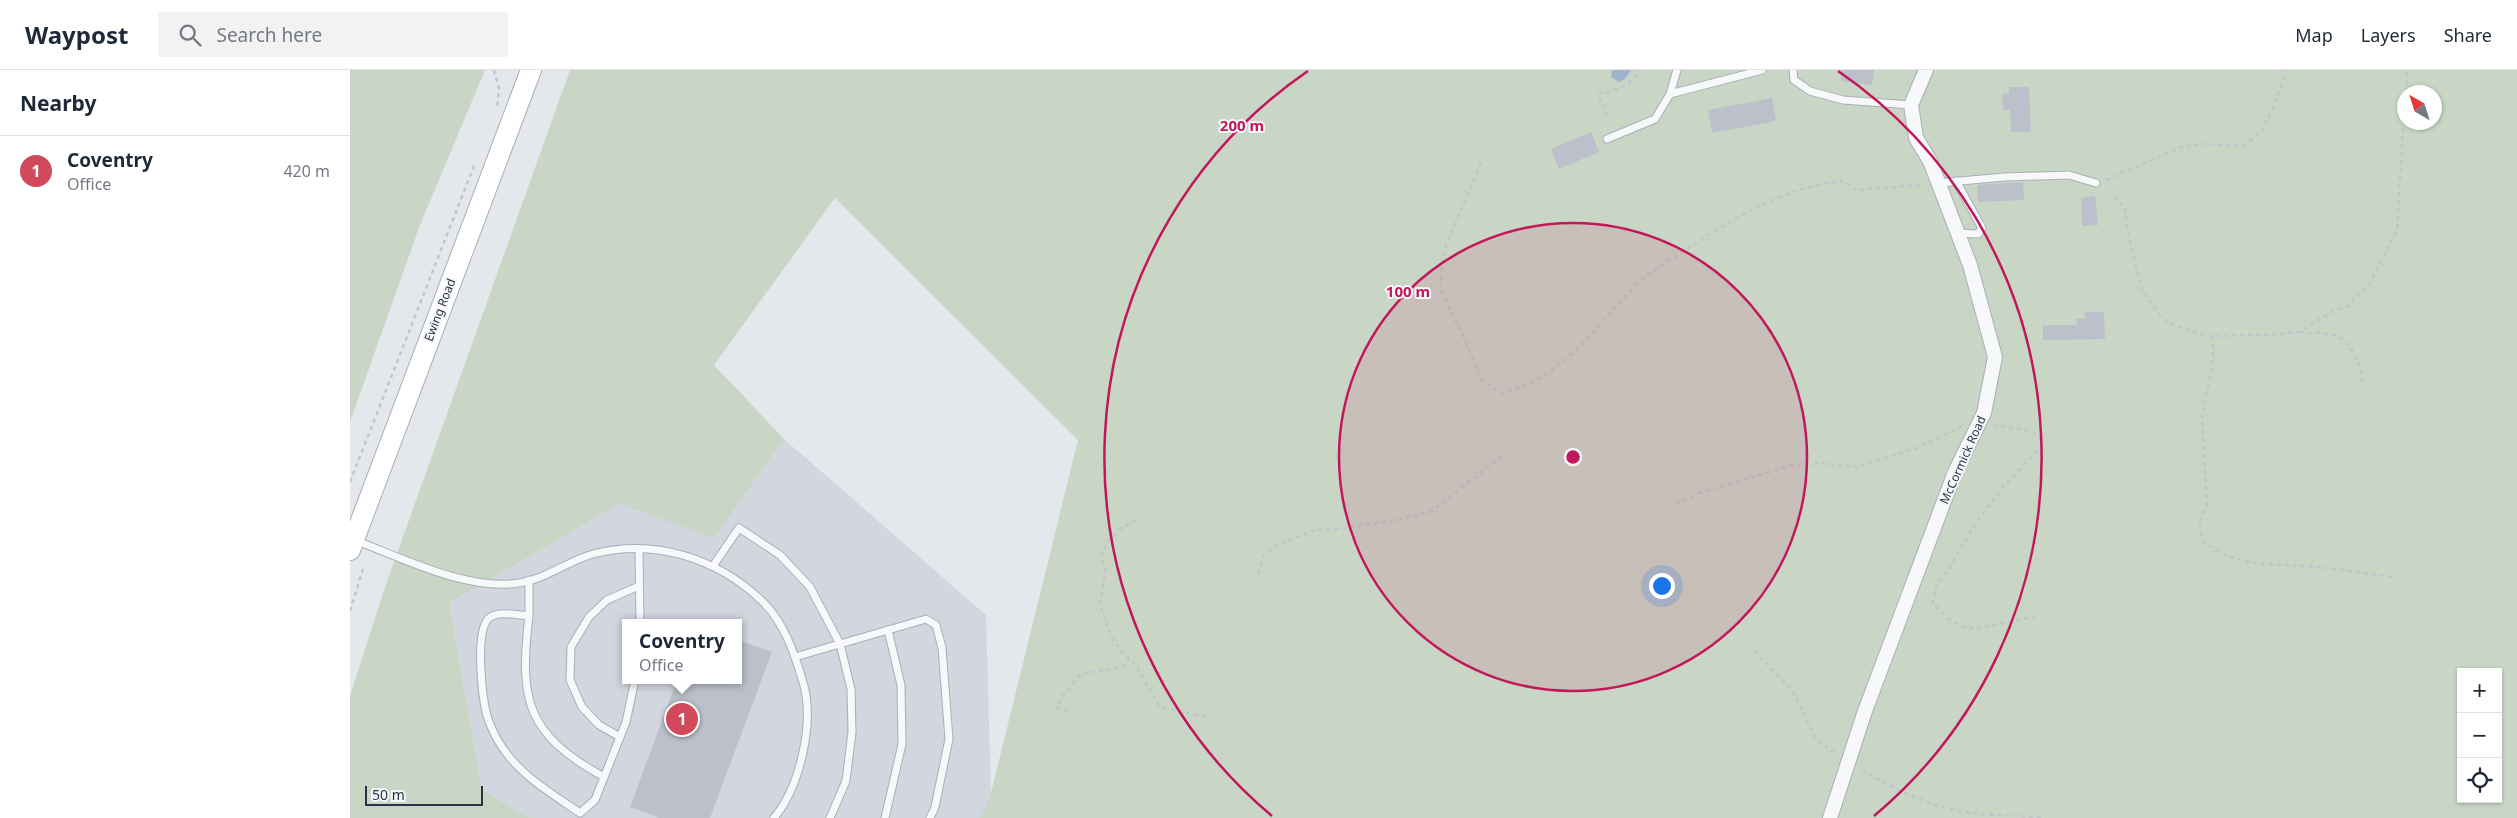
<!DOCTYPE html>
<meta charset="utf-8">
<style>
body{margin:0;font-family:"Noto Sans",sans-serif;background:#f2f2f3;color:#1f2937}
.controls{position:absolute;right:15px;bottom:15px;display:grid;overflow:hidden;border-radius:0px;box-shadow:0 1px 4px #0004}
.controls button{width:45px;height:45px;display:grid;place-items:center;padding:0;border:0;border-bottom:1px solid #e0e1e3;background:#fff;color:#1f2937;font:25px sans-serif}
.compass{position:absolute;left:2047px;top:15px;width:45px;height:45px;border-radius:50%;background:#fff;box-shadow:0 1px 4px #0004;rotate:321deg}
.scale{position:absolute;left:15px;bottom:12px;width:118px;box-sizing:border-box;padding-left:5px;border:2px solid #2b3445;border-top:0;font-size:14px;line-height:18px;white-space:nowrap;color:#2b3445;-webkit-text-stroke:4px #f4f6f9;paint-order:stroke}
.you{position:absolute;left:1311px;top:515px;width:18px;height:18px;margin:-12px;border:4px solid #fff;border-radius:50%;background:#1a73e8;box-shadow:0 0 0 8px #1a73e833}
.badge{display:grid;place-items:center;width:32px;height:32px;border-radius:50%;background:#d1495b;color:#fff;font-size:16px;font-weight:700}
.pin{position:absolute;translate:-50% -50%;border:2px solid #fff;box-shadow:0 1px 5px #0006}
.popup{position:absolute;left:272px;top:549px;width:120px;height:65px;box-sizing:border-box;display:grid;place-content:center;border-radius:0px;background:#fff;filter:drop-shadow(0 1px 4px #0005);font-size:16px;white-space:nowrap;color:#747a83}
.popup b{font-size:19px;color:#1f2937}
.popup::after{content:'';position:absolute;left:50%;top:100%;margin-left:-10px;border:10px solid transparent;border-top-color:#fff}
.list{margin:0;padding:0;list-style:none}
h2{display:flex;justify-content:space-between;align-items:center;height:65px;margin:0;padding:0 20px;font-size:21px}
h2 small{font-size:16px;font-weight:400;color:#747a83}
.list li{display:grid;grid-template-columns:32px 1fr auto;gap:15px;align-items:center;box-sizing:border-box;height:70px;padding:0 20px;border-top:1px solid #e0e1e3}
.list b{display:block;font-size:19px;white-space:nowrap}
.list p{margin:0;font-size:16px;white-space:nowrap;color:#747a83}
.list em{font-size:16px;font-style:normal;color:#747a83}
.icon{flex:none;width:28px;height:28px;fill:none;stroke:currentColor;stroke-width:2;stroke-linecap:round;stroke-linejoin:round}
.map{position:relative;flex:none;width:2167px;height:748px;overflow:hidden}
header{display:flex;align-items:center;gap:30px;box-sizing:border-box;height:70px;padding:0 25px;background:#fff;border-bottom:1px solid #e0e1e3}
header strong{font-size:24px}
nav{display:flex;gap:28px;margin-inline-start:auto;font-size:18px}
.search{width:350px;height:45px;background:#f2f2f3;display:flex;align-items:center;gap:12px;box-sizing:border-box;padding:0 18px;border-radius:0px;color:#747a83;font-size:19px}
main{display:flex}
aside{flex:1;background:#fff}
.map>svg:first-child{display:block}
.built{fill:#d2d6de;fill-rule:evenodd}
.green{fill:#c9d6c5;fill-rule:evenodd}
.water{fill:#9fb4cc}
.building{fill:#bbc0ca}
.lines{fill:none;stroke-linecap:round;stroke-linejoin:round}
.lane-casing{stroke:#a9aeb7;stroke-width:9}
.street-casing{stroke:#a9aeb7;stroke-width:16}
.secondary-casing{stroke:#a9aeb7;stroke-width:22}
.path{stroke:#c2c5cb;stroke-width:2.5;stroke-dasharray:4 4;stroke-linecap:butt}
.lane{stroke:#f7f8fa;stroke-width:7}
.street{stroke:#f7f8fa;stroke-width:14}
.secondary{stroke:#fff;stroke-width:20}
.ring{fill:none;stroke:#c2185b;stroke-width:2.5}
.labels{text-anchor:middle;stroke-width:4;stroke-linejoin:round;paint-order:stroke}
.street-label{font-size:12px;fill:#2b3445;stroke:#f4f6f9}
.centre{fill:#c2185b;stroke:#f4f6f9;stroke-width:2.5}
.ring-label{font-size:15px;text-anchor:middle;font-weight:bold;fill:#c2185b;stroke:#f4f6f9;stroke-width:4;stroke-linejoin:round;paint-order:stroke}
</style>
<header>
<strong>Waypost</strong>
<div class="search"><svg class="icon" aria-label="search" viewBox="0 0 24 24"><circle cx="10" cy="10" r="6"/><path d="M15 15l6 6"/></svg>Search here</div>
<nav><a>Map</a><a>Layers</a><a>Share</a></nav>
</header>
<main>
<aside>
<h2>Nearby<small></small></h2>
<ul class="list">
<li><span class="badge">1</span><div><b>Coventry</b><p>Office</p></div><em>420 m</em></li>
</ul>
</aside>
<div class="map">
<svg width="2167" height="748" viewBox="0 0 2167 748">
<rect width="100%" height="100%" fill="#e4e7ec"/>
<!-- built -->
<path class="built" d="M434 369 636 545 641 723 630 748H180L132 720 99 533 269 434 364 468ZM276 553H388V610H276Z"/>
<!-- green -->
<g class="green">
<polygon points="0,0 135,0 70,155 0,352"/>
<path d="M220 0H2167V748H630L641 723 728 370 485 128 364 295 434 369 364 468 269 434 99 533 132 720 180 748H0V626L34 520ZM2054 22H2084V52H2054ZM2111 602H2148V729H2111Z"/>
</g>
<!-- water -->
<polygon class="water" points="1262,0 1281,0 1276,8 1269,12 1261,7"/>
<!-- building -->
<g class="building">
<polygon points="1492,0 1524,0 1522,15 1491,11"/>
<polygon points="1659,17 1679,17 1681,62 1661,62 1660,40 1653,40 1652,24 1659,23"/>
<polygon points="1422,28 1426,51 1362,63 1358,40"/>
<polygon points="1241,62 1249,82 1209,99 1201,79"/>
<polygon points="1673,112 1674,130 1628,132 1627,115"/>
<polygon points="1745,126 1748,155 1732,156 1731,128"/>
<polygon points="1735,242 1754,242 1755,269 1693,270 1693,255 1727,255 1726,249 1735,249"/>
<polygon points="391,571 422,582 360,748 310,748 280,737 327,610 388,610 388,577"/>
</g>
<g class="lines">
<!-- lane casing -->
<g class="lane-casing">
<g id="lane">
<polyline points="1443,0 1444,10 1460,21 1493,30 1561,35"/>
<polyline points="1320,24 1327,0"/>
<polyline points="1257,69 1305,49 1320,24 1412,0"/>
<polyline points="1606,111 1632,158 1628,164 1607,163"/>
<polyline points="1588,113 1654,107 1719,105 1746,113"/>
<path d="M7 471C54 489 118 521 169 513 196 509 218 491 243 484 304 468 368 488 413 532 434 552 445 585 453 612 465 652 450 717 424 748"/>
<polyline points="289,479 290,553"/>
<polyline points="363,496 389,458 430,485 460,517 490,574 501,619 502,662 496,711 480,748"/>
<path d="M179 510V546C168 545 146 540 138 549 125 564 132 627 137 646 140 655 145 666 150 674 169 705 201 723 230 743L245 730 276 652 285 610"/>
<path d="M179 546C169 630 176 664 254 707"/>
<polyline points="445,587 576,549 586,555 592,578 599,669 585,737 580,748"/>
<polyline points="270,667 249,655 232,637 220,610 221,577 239,547 257,530 289,516"/>
<polyline points="535,748 552,674 551,615 538,560"/>
</g>
</g>
<!-- street casing -->
<g class="street-casing">
<polyline id="street" points="1480,748 1515,641 1605,402 1634,343 1645,287 1620,195 1580,91 1566,68 1561,35 1576,0"/>
</g>
<!-- secondary casing -->
<g class="secondary-casing">
<polyline id="secondary" points="0,480 181,0"/>
</g>
<!-- path -->
<g class="path">
<polyline points="144,0 149,19 147,37"/>
<polyline points="2056,22 2057,0"/>
<path d="M1257 46 1248 24C1267 21 1280 16 1290 0"/>
<path d="M1131 93 1094 180 1090 218 1117 274 1130 308 1150 323C1218 308 1242 256 1289 213 1303 200 1320 190 1336 180 1384 148 1435 116 1494 111L1506 120 1574 115"/>
<polyline points="1756,110 1831,77 1854,74 1894,76 1912,61 1926,31 1936,0"/>
<polyline points="1765,126 1776,142 1777,158 1792,221 1812,248 1824,256 1859,266 1916,265 1950,262 1979,243 1998,236 2021,211 2047,160 2054,42"/>
<path d="M1950 262C1981 264 1996 260 2009 295 2011 301 2011 308 2013 314"/>
<path d="M1863 266V291L1852 347 1857 435 1849 452 1853 472C1892 498 1911 493 1955 496 1984 498 2014 503 2043 507"/>
<path d="M1643 356C1658 356 1676 359 1689 366L1691 377 1653 417 1628 450 1598 500 1587 512 1583 533C1590 541 1603 555 1614 557 1637 561 1662 548 1685 548"/>
<polyline points="0,412 124,96"/>
<polyline points="1326,434 1349,423 1440,396 1468,393 1507,397 1567,378 1613,356"/>
<polyline points="786,450 769,460 756,473 752,485 755,502 750,535 761,567 771,581 786,595 810,637 855,647"/>
<polyline points="908,503 914,485 929,474 965,460 986,459 1047,450 1080,442 1154,385"/>
<polyline points="0,541 13,499"/>
<polyline points="1404,581 1442,620 1466,669 1486,684"/>
<polyline points="718,641 707,638 711,628 732,603 758,600 775,595 779,589"/>
<path d="M1512 700C1546 720 1582 738 1622 743 1645 746 1668 745 1691 748"/>
</g>
<!-- lane -->
<use href="#lane" class="lane"/>
<!-- street -->
<use href="#street" class="street"/>
<!-- secondary -->
<use href="#secondary" class="secondary"/>
</g>
<!-- distance rings -->
<circle cx="1223" cy="387" r="234" fill="#c2185b" fill-opacity=".12"/>
<g class="ring">
<circle cx="1223" cy="387" r="234"/>
<path d="M922 746A468 468 0 0 1 958 1M1488 1A468 468 0 0 1 1524 746"/>
</g>
<g class="labels">
<!-- street labels -->
<g class="street-label">
<text transform="translate(90 240) rotate(-69)" y="4">Ewing Road</text>
<text transform="translate(1613 390) rotate(-66)" y="4">McCormick Road</text>
</g>
</g>
<circle cx="1223" cy="387" r="8" class="centre"/>
<g class="ring-label">
<text x="892" y="61">200 m</text>
<text x="1058" y="227">100 m</text>
</g>
</svg>
<div class="controls">
<button>+</button>
<button>−</button>
<button><svg class="icon" aria-label="locate" viewBox="0 0 24 24"><circle cx="12" cy="12" r="6"/><path d="M12 2v4M12 18v4M2 12h4M18 12h4"/></svg></button>
</div>
<svg class="compass" viewBox="-18 -18 36 36"><path d="M0-13l5 13h-10z" fill="#e53935"/><path d="M0 13l5-13h-10z" fill="#747a83"/></svg>
<div class="scale">50 m</div>
<div class="you"></div>
<div class="pin badge" style="left:332px;top:649px">1</div>
<div class="popup"><b>Coventry</b>Office</div>
</div>
</main>
